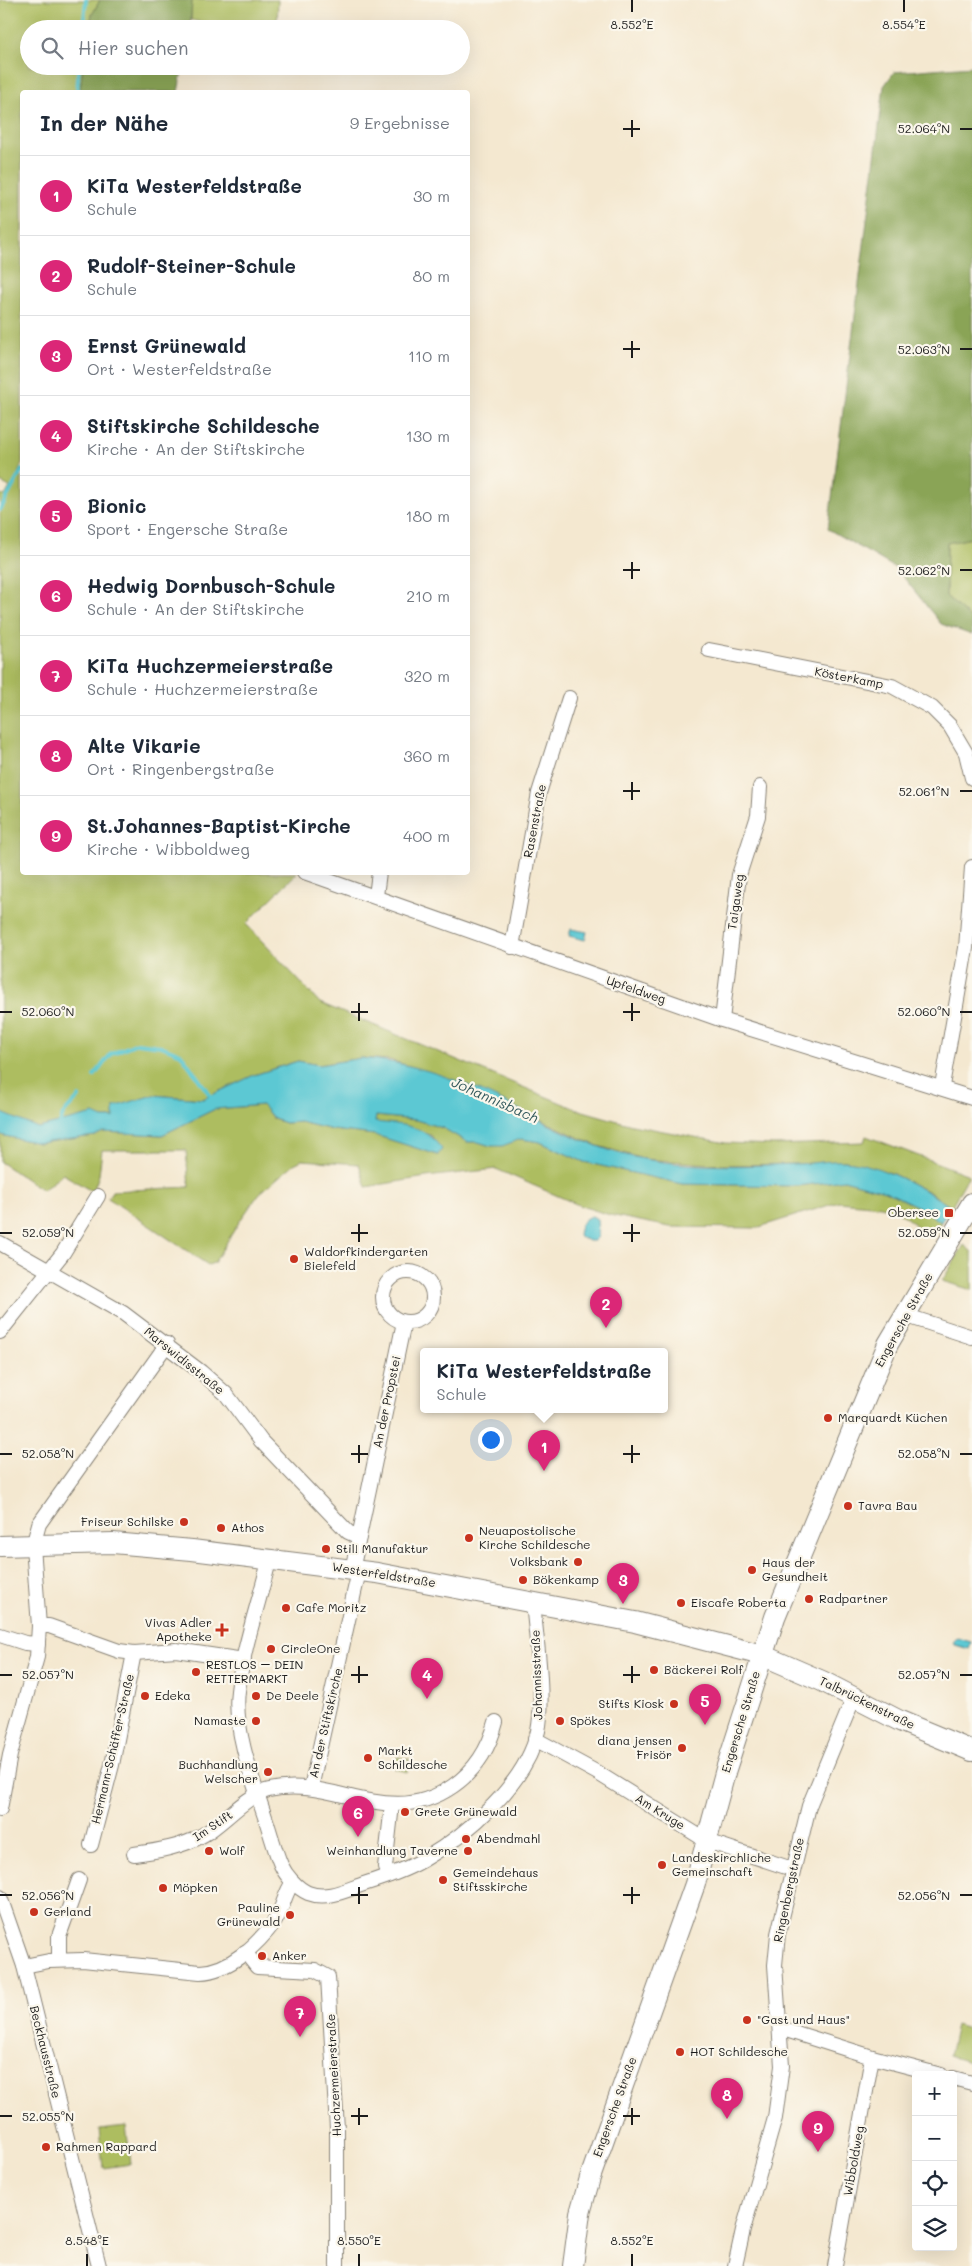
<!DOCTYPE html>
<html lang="de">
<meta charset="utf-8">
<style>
body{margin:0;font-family:Mali,sans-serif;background:#f2f2f3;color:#1f2937}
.controls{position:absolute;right:15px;bottom:15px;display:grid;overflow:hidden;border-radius:5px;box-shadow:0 5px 20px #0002}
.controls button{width:45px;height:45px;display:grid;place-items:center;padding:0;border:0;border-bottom:1px solid #e0e1e3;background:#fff;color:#1f2937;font:25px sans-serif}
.you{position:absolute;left:490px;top:1439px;width:18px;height:18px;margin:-12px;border:4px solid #fff;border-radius:50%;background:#1a73e8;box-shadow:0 0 0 8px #1a73e833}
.badge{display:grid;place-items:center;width:32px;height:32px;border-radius:50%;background:#db2777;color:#fff;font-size:16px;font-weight:700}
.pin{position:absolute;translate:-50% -41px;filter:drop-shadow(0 1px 2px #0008)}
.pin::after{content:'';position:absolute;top:26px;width:18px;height:15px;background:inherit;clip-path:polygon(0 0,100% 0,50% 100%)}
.popup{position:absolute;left:420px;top:1348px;width:248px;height:65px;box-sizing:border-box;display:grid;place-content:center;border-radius:5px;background:#fff;filter:drop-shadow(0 1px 4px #0005);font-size:16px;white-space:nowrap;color:#747a83}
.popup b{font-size:19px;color:#1f2937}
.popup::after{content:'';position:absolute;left:50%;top:100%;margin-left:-10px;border:10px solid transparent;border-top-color:#fff}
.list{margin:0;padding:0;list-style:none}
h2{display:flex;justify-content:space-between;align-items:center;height:65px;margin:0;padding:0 20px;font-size:21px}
h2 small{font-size:16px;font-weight:400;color:#747a83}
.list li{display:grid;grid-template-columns:32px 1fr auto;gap:15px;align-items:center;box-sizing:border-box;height:80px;padding:0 20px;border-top:1px solid #e0e1e3}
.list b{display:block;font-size:19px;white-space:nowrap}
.list p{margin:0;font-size:16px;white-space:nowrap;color:#747a83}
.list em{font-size:16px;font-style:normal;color:#747a83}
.icon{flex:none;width:28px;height:28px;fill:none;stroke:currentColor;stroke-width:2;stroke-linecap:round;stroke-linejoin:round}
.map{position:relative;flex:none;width:972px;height:2266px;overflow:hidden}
.search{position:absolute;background:#fff;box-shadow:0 5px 20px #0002;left:20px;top:20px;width:450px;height:55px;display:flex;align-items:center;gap:12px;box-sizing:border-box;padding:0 18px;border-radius:28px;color:#747a83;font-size:19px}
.panel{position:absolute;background:#fff;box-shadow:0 5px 20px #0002;left:20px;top:90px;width:450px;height:785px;border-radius:5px}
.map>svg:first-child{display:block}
.green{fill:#adbd60;stroke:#646c3e}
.forest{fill:#8aa456;stroke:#536039}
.water{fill:#5bc8d3;stroke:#3c7278}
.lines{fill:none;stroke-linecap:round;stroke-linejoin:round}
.stream{stroke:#5bc8d3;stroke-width:4}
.minor-casing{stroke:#888276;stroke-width:16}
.secondary-casing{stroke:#888276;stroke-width:22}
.minor{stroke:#fff;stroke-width:14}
.secondary{stroke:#fff;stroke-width:20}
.ticks{fill:none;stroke:#1c1c1c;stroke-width:2}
.poi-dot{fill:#c8321e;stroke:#fbf7ec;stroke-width:2}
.labels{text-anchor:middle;stroke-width:4.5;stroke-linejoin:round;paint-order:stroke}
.street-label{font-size:12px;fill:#1c1c1c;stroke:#fbf7ec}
.poi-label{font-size:12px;fill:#1c1c1c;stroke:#fbf7ec;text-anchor:start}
.water-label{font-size:14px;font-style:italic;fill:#32585c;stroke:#fbf7ec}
.ticks-label{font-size:12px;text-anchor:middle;fill:#1c1c1c;stroke:#fbf7ec;stroke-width:4.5;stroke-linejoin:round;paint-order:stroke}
</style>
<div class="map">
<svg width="972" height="2266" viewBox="0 0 972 2266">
<rect width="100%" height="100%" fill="#fbf7ec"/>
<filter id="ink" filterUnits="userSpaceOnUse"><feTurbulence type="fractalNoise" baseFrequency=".02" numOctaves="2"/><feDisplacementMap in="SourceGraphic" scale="10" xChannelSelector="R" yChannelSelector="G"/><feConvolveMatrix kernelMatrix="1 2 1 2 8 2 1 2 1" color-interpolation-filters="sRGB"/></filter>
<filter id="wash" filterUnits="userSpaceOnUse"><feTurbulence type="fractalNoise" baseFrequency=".0096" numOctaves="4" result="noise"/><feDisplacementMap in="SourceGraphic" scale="20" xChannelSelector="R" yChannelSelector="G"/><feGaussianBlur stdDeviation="1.12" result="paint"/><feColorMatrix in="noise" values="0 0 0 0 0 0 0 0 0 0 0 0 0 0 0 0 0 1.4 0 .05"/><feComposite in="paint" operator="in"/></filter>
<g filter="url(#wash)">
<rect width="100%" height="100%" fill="#f4e8d0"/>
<!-- green -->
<g class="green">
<polygon points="0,0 100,0 92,15 89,29 29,29 29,66 83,66 80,92 22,92 22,463 18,474 22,479 22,872 297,873 246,924 320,1003 576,1109 632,1125 726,1143 773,1145 864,1142 866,1136 969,1175 951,1207 929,1192 891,1173 845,1161 797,1164 721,1165 644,1159 595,1145 467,1085 390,1060 362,1058 319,1065 298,1061 254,1075 203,1099 153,1095 115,1118 103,1118 94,1115 38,1128 1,1113 0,494 5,496 10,487 0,482"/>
<polygon points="192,0 278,0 277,29 235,29 191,20"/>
<polygon points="972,538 972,620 946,596 947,543"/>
<polygon points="263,1105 273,1119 285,1123 300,1122 333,1130 375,1135 438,1155 432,1136 418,1129 375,1122 376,1116 416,1120 443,1128 467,1142 478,1142 491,1146 521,1139 540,1142 584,1162 682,1184 798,1186 844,1180 885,1191 921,1208 941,1222 932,1237 897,1211 881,1206 839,1202 756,1228 670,1227 610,1215 581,1206 496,1169 426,1177 366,1187 359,1164 302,1160 294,1164 259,1194 241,1219 214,1263 208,1265 108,1198 112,1191 189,1187 186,1150 102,1150 99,1175 93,1192 63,1174 43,1190 0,1162 0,1135 39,1143 95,1136 103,1132 162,1135 215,1109"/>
<polygon points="964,1245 972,1252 972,1290 942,1281"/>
<polygon points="397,1757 409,1759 407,1772 395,1769"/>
<polygon points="956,2025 972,2030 972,2063 949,2056"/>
<polygon points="126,2126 131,2164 103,2168 99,2129"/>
</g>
<!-- forest -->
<g class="forest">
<polygon points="100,0 192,0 190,29 89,29 92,15"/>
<polygon points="83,66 183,66 178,92 80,92"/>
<polygon points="972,66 972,538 947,543 946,596 972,620 972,635 941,624 897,569 828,529 884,86 894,72"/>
</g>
<!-- water -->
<g class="water">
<polygon points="571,929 587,932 585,940 569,936"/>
<path d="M361 1058C397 1061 434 1071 467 1085 526 1109 580 1148 644 1159 694 1168 745 1166 795 1164 811 1164 828 1160 844 1161 879 1163 923 1188 951 1207L941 1222 921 1208 885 1191 844 1180 798 1186 682 1184 584 1162 540 1142 521 1139 502 1146H491L478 1142H467L443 1128 416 1120 376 1116 375 1122C404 1125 423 1124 442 1149L438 1155 375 1135 333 1130 300 1122 285 1123 274 1119 262 1105 215 1109 162 1135 103 1132 95 1136 39 1143 0 1135V1112L38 1128 94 1114 103 1118H114V1107L153 1095 203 1099 254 1075 298 1061 319 1065Z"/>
<path d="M592 1216 597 1219 598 1237 594 1241H588L578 1235C579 1227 582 1218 592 1216Z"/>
<polygon points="957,1638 971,1642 969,1649 955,1645 953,1642"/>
</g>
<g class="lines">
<!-- stream -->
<g class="stream">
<polyline points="83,29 86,0"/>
<polyline points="77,92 79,66"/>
<polyline points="0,510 22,470"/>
<polyline points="94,1076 111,1054 137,1043 161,1046 181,1054 212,1098"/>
<polyline points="59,1127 63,1114 79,1097"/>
</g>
</g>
</g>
<g filter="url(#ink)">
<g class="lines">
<!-- minor casing -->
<g class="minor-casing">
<g id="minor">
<polyline points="709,650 892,686 932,708 950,726 966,753 972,778"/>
<polyline points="304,872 722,1020 972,1098"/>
<polyline points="376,896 379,872"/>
<polyline points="512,947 539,793 569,698"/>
<polyline points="722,1020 739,875 758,816 760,787"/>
<polyline points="942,1086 966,948 972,867"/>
<polyline points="0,1243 123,1313 201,1372 226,1394 261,1441 348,1532 359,1537"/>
<circle cx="408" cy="1297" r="25"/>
<polyline points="904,1315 972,1337"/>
<polyline points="0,1332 63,1253 98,1196"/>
<path d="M269 1561C259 1603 243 1647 238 1691 233 1728 254 1784 266 1820 271 1835 275 1851 281 1865 286 1876 297 1888 308 1893 326 1900 344 1891 361 1885 382 1878 404 1871 423 1860 468 1834 526 1784 538 1731 545 1699 536 1636 533 1602"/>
<polyline points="39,1626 49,1626 119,1651 134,1653 176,1650 244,1660"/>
<polyline points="0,1635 25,1643 38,1644"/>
<polyline points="535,1739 596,1772 707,1841 792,1869"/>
<polyline points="311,1788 354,1593 357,1580 354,1561 404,1322"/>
<polyline points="0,1809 10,1755 37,1657 39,1626 33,1546 39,1524 167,1344"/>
<polyline points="91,1845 112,1765 134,1653"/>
<path d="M134 1854C158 1851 182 1847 203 1835 224 1823 246 1795 269 1790 334 1775 388 1831 453 1786 476 1770 489 1749 496 1722"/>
<polyline points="389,1875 385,1867 392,1805"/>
<polyline points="0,1897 24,1966 99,2266"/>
<polyline points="245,1952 257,1967 315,1970 328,1977 337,2129 337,2266"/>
<polyline points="59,1960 59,1936 79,1880"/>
<path d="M24 1966 49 1961 83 1960 200 1972C230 1971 258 1944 275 1921 283 1909 284 1894 293 1882"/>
<polyline points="780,2028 872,2057 941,2075"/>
<polyline points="953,2078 972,2083"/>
<polyline points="735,2266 743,2230 775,2118 782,2066 775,1965 778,1934 809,1806 854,1697"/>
<polyline points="835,2266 872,2057"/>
</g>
</g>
<!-- secondary casing -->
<g class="secondary-casing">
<g id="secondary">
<polyline points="0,1546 113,1543 192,1550 377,1573 635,1622 762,1655 822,1681 900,1721 972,1751"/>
<polyline points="573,2266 580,2213 590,2178 695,1884 726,1769 775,1617 888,1344 972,1203"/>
</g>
</g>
<!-- minor -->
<use href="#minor" class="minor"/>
<!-- secondary -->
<use href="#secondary" class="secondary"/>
</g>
</g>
<!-- ticks -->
<path class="ticks" d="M632 0V12M904 0V12M632 120V137M623 129H640M960 129H972M632 341V358M623 349H640M960 349H972M632 562V579M623 570H640M960 570H972M632 782V800M623 791H640M960 791H972M359 1003V1021M632 1003V1021M0 1012H12M351 1012H368M623 1012H640M960 1012H972M359 1224V1242M632 1224V1242M0 1233H12M351 1233H368M623 1233H640M960 1233H972M359 1445V1463M632 1445V1463M0 1454H12M351 1454H368M623 1454H640M960 1454H972M359 1666V1683M632 1666V1683M0 1675H12M351 1675H368M623 1675H640M960 1675H972M359 1887V1904M632 1887V1904M0 1895H12M351 1895H368M623 1895H640M960 1895H972M359 2108V2125M632 2108V2125M0 2116H12M351 2116H368M623 2116H640M87 2254V2266M359 2254V2266M632 2254V2266"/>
<!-- markers -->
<g class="poi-dot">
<rect x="944" y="1208" width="10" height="10" rx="2.5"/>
<circle cx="294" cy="1259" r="5"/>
<circle cx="828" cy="1418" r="5"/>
<circle cx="848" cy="1506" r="5"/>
<circle cx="184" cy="1522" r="5"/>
<circle cx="221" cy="1528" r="5"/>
<circle cx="469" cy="1538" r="5"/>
<circle cx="326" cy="1549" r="5"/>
<circle cx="578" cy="1562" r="5"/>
<circle cx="752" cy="1570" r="5"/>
<circle cx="523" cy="1580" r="5"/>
<circle cx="809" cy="1599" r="5"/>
<circle cx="681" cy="1603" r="5"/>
<circle cx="286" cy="1608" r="5"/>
<path d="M219.5 1622.5h5v5h5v5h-5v5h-5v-5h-5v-5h5z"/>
<circle cx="271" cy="1649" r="5"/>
<circle cx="654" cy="1670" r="5"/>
<circle cx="196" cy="1672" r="5"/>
<circle cx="145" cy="1696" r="5"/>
<circle cx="256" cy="1696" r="5"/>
<circle cx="674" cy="1704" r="5"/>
<circle cx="256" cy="1721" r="5"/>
<circle cx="560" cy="1721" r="5"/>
<circle cx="682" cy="1748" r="5"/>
<circle cx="368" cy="1758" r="5"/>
<circle cx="268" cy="1772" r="5"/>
<circle cx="405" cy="1812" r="5"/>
<circle cx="466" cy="1839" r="5"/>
<circle cx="209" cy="1851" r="5"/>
<circle cx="468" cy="1851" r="5"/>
<circle cx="662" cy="1865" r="5"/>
<circle cx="443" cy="1880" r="5"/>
<circle cx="163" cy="1888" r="5"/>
<circle cx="34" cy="1912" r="5"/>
<circle cx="290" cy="1915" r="5"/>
<circle cx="262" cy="1956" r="5"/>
<circle cx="747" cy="2020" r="5"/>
<circle cx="680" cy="2052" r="5"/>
<circle cx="46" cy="2147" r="5"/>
</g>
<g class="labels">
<!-- street labels -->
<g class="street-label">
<text transform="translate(849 678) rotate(11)" y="4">Kösterkamp</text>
<text transform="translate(535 821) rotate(-79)" y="4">Rasenstraße</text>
<text transform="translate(736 902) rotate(-82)" y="4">Taigaweg</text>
<text transform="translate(636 990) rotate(19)" y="4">Upfeldweg</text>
<text transform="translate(904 1320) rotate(-61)" y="4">Engersche Straße</text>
<text transform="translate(184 1361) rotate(39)" y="4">Marswidisstraße</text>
<text transform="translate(387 1402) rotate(-78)" y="4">An der Propstei</text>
<text transform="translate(384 1575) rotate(9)" y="4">Westerfeldstraße</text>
<text transform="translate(537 1675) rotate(-92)" y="4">Johannisstraße</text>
<text transform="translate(867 1703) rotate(26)" y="4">Talbrückenstraße</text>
<text transform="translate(741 1722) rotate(-73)" y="4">Engersche Straße</text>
<text transform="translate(326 1723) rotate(-77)" y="4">An der Stiftskirche</text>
<text transform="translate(113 1749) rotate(-77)" y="4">Hermann-Schäffer-Straße</text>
<text transform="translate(660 1812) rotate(32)" y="4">Am Kruge</text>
<text transform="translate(213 1826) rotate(-34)" y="4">Im Stift</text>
<text transform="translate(789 1890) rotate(-78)" y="4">Ringenbergstraße</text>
<text transform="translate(45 2052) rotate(76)" y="4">Beckhausstraße</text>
<text transform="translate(334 2075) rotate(-93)" y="4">Huchzermeierstraße</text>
<text transform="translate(615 2107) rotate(-70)" y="4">Engersche Straße</text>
<text transform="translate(854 2161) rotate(-80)" y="4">Wibboldweg</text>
</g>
<!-- poi labels -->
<g class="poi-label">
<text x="939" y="1217" text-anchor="end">Obersee</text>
<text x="304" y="1256">Waldorfkindergarten<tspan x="304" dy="14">Bielefeld</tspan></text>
<text x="838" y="1422">Marquardt Küchen</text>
<text x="858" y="1510">Tavra Bau</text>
<text x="174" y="1526" text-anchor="end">Friseur Schilske</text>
<text x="231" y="1532">Athos</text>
<text x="479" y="1535">Neuapostolische<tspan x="479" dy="14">Kirche Schildesche</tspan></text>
<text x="336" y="1553">Stil! Manufaktur</text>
<text x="568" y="1566" text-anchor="end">Volksbank</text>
<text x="762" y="1567">Haus der<tspan x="762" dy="14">Gesundheit</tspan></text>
<text x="533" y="1584">Bökenkamp</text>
<text x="819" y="1603">Radpartner</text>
<text x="691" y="1607">Eiscafe Roberta</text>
<text x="296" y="1612">Cafe Moritz</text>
<text x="212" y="1627" text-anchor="end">Vivas Adler<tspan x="212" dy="14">Apotheke</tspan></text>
<text x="281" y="1653">CircleOne</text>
<text x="206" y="1669">RESTLOS – DEIN<tspan x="206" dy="14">RETTERMARKT</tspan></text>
<text x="664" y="1674">Bäckerei Rolf</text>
<text x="155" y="1700">Edeka</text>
<text x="266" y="1700">De Deele</text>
<text x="664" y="1708" text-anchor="end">Stifts Kiosk</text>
<text x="246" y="1725" text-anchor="end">Namaste</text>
<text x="570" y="1725">Spökes</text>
<text x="672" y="1745" text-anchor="end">diana jensen<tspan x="672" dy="14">Frisör</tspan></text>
<text x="378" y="1755">Markt<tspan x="378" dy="14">Schildesche</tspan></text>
<text x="258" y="1769" text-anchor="end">Buchhandlung<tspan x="258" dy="14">Welscher</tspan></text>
<text x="415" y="1816">Grete Grünewald</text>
<text x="476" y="1843">Abendmahl</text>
<text x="219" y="1855">Wolf</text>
<text x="458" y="1855" text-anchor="end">Weinhandlung Taverne</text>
<text x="672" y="1862">Landeskirchliche<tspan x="672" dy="14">Gemeinschaft</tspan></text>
<text x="453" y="1877">Gemeindehaus<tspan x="453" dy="14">Stiftsskirche</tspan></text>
<text x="173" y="1892">Möpken</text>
<text x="280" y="1912" text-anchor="end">Pauline<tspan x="280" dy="14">Grünewald</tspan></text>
<text x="44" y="1916">Gerland</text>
<text x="272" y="1960">Anker</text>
<text x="757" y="2024">"Gast und Haus"</text>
<text x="690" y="2056">HOT Schildesche</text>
<text x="56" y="2151">Rahmen Rappard</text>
</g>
<!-- water labels -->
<g class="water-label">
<text transform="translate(495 1100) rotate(24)" y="5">Johannisbach</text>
</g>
</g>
<g class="ticks-label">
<text x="632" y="29">8.552°E</text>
<text x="904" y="29">8.554°E</text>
<text x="924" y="133">52.064°N</text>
<text x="924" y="354">52.063°N</text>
<text x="924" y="575">52.062°N</text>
<text x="924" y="796">52.061°N</text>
<text x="48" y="1016">52.060°N</text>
<text x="924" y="1016">52.060°N</text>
<text x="48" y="1237">52.059°N</text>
<text x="924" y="1237">52.059°N</text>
<text x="48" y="1458">52.058°N</text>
<text x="924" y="1458">52.058°N</text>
<text x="48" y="1679">52.057°N</text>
<text x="924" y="1679">52.057°N</text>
<text x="48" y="1900">52.056°N</text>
<text x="924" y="1900">52.056°N</text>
<text x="48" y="2121">52.055°N</text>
<text x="87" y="2245">8.548°E</text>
<text x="359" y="2245">8.550°E</text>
<text x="632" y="2245">8.552°E</text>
</g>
</svg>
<div class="controls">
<button>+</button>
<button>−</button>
<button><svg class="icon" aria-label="locate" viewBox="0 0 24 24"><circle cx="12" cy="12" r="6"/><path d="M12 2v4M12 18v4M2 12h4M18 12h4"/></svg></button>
<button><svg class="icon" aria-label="layers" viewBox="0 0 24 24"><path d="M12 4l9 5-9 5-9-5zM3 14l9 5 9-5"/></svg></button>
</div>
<div class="you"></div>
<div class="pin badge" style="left:544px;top:1471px">1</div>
<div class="popup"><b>KiTa Westerfeldstraße</b>Schule</div>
<div class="pin badge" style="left:606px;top:1328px">2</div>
<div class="pin badge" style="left:623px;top:1604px">3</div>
<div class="pin badge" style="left:427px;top:1699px">4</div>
<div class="pin badge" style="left:705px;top:1725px">5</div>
<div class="pin badge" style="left:358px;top:1837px">6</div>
<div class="pin badge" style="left:300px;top:2037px">7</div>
<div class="pin badge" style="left:727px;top:2119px">8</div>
<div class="pin badge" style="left:818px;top:2152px">9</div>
<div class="search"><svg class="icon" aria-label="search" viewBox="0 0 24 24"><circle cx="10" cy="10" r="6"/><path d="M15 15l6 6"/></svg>Hier suchen</div>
<section class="panel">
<h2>In der Nähe<small>9 Ergebnisse</small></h2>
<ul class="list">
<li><span class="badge">1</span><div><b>KiTa Westerfeldstraße</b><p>Schule</p></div><em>30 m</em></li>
<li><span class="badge">2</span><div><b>Rudolf-Steiner-Schule</b><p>Schule</p></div><em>80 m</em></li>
<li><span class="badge">3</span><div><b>Ernst Grünewald</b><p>Ort · Westerfeldstraße</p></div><em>110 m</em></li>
<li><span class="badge">4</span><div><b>Stiftskirche Schildesche</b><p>Kirche · An der Stiftskirche</p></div><em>130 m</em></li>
<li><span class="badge">5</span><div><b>Bionic</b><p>Sport · Engersche Straße</p></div><em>180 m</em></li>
<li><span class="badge">6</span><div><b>Hedwig Dornbusch-Schule</b><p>Schule · An der Stiftskirche</p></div><em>210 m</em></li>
<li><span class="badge">7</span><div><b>KiTa Huchzermeierstraße</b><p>Schule · Huchzermeierstraße</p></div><em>320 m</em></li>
<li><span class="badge">8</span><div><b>Alte Vikarie</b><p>Ort · Ringenbergstraße</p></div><em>360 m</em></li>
<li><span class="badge">9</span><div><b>St.Johannes-Baptist-Kirche</b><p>Kirche · Wibboldweg</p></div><em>400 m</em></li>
</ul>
</section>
</div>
